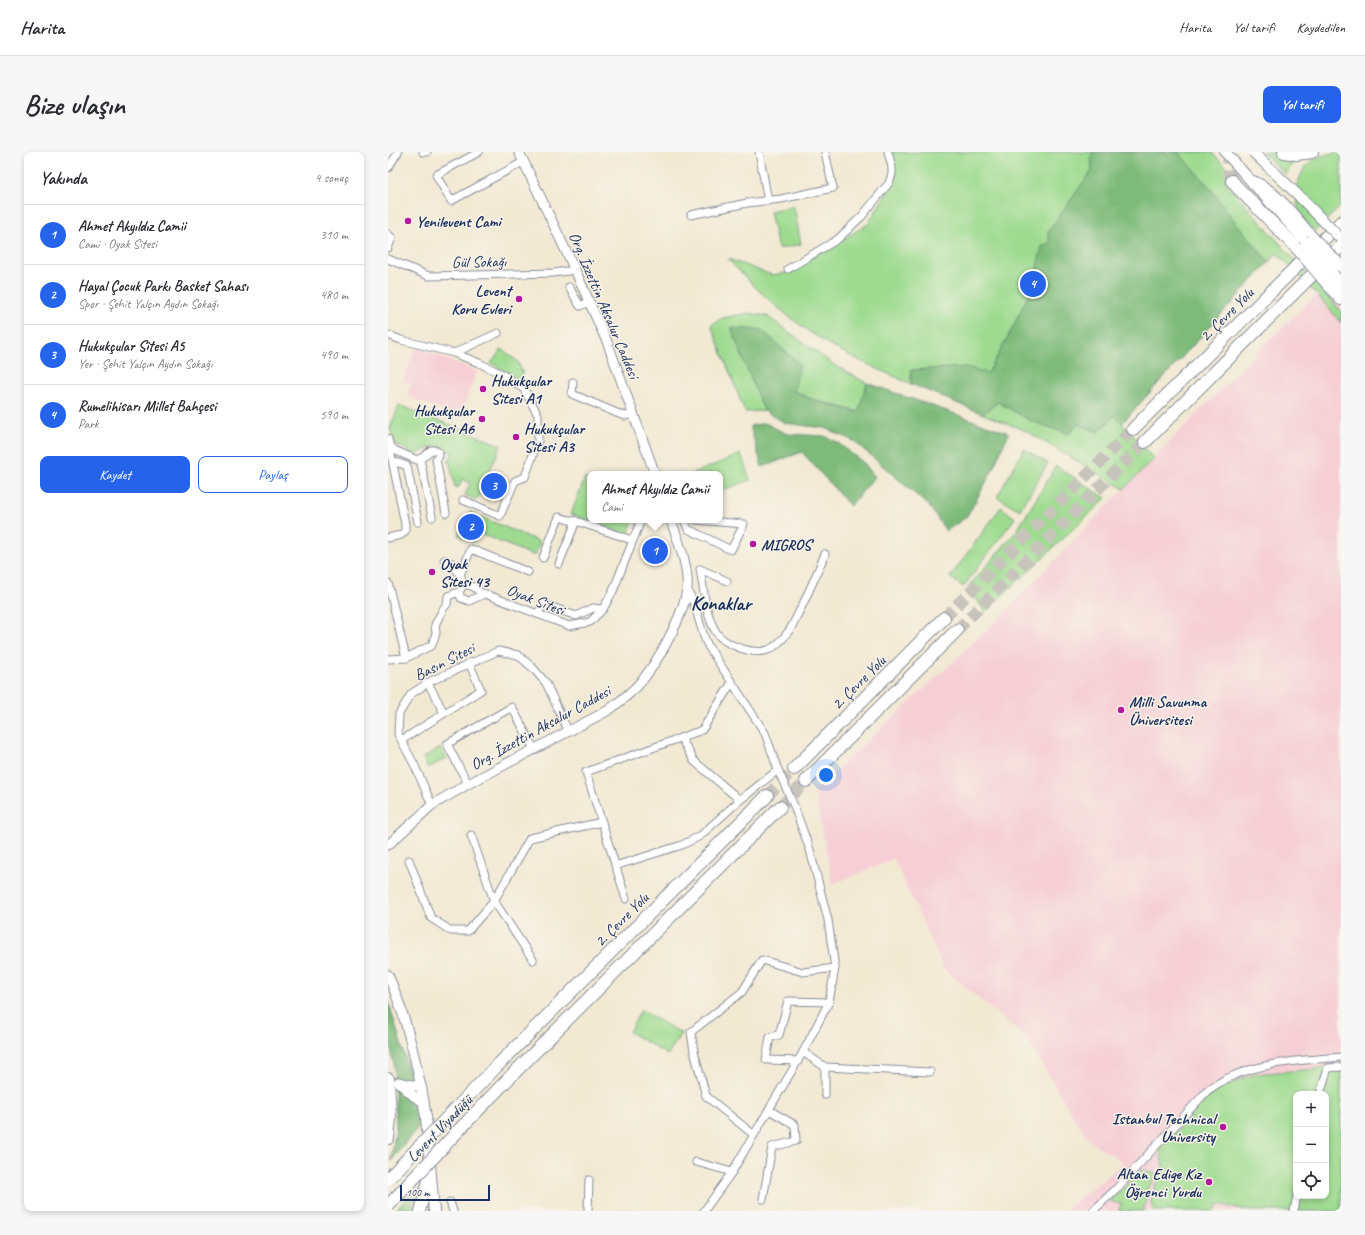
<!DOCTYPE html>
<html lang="tr">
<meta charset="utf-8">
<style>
body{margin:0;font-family:Caveat,sans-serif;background:#f7f7f7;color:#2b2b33}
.controls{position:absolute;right:12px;bottom:12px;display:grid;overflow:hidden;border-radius:8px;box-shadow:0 2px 6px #0003}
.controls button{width:36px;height:36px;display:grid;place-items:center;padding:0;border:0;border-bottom:1px solid #e1e1e2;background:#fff;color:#2b2b33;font:20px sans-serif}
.scale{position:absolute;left:12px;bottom:10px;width:90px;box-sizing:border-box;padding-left:4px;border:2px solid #1b2f5e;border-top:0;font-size:11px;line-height:14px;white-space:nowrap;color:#1b2f5e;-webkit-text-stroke:3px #f7f3e8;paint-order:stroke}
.you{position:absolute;left:438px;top:623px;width:14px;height:14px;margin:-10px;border:3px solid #fff;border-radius:50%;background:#1a73e8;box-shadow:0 0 0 6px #1a73e833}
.badge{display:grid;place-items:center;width:26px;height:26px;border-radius:50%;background:#2563eb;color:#fff;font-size:13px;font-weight:700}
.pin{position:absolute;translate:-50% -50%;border:2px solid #fff;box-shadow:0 1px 4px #0006}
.popup{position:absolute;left:199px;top:319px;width:136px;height:52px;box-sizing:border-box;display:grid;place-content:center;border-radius:8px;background:#fff;filter:drop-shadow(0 1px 3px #0005);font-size:13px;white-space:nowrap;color:#7c7c81}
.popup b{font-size:15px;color:#2b2b33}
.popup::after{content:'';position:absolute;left:50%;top:100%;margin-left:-8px;border:8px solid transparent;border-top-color:#fff}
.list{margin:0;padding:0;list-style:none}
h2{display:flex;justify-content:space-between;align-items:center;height:52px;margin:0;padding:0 16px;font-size:17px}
h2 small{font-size:13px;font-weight:400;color:#7c7c81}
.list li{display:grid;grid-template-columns:26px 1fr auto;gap:12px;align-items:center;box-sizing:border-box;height:60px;padding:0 16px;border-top:1px solid #e1e1e2}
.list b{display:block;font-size:15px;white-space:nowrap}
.list p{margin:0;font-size:13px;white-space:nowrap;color:#7c7c81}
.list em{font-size:13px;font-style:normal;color:#7c7c81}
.actions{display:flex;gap:8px;padding:12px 16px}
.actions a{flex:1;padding:9px 0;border:1px solid #2563eb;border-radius:8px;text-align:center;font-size:14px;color:#2563eb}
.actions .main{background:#2563eb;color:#fff}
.icon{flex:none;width:22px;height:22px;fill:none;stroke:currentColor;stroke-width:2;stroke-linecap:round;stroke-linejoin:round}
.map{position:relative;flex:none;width:953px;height:1059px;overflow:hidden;border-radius:8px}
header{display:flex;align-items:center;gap:24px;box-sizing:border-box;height:56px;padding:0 20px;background:#fff;border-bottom:1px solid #e1e1e2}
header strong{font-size:19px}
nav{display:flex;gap:22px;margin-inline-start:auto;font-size:14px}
.intro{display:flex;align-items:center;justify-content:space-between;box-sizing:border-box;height:96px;padding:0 24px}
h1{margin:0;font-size:28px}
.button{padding:10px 18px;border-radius:8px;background:#2563eb;color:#fff;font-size:14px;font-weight:700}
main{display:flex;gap:24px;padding:0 24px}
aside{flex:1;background:#fff;border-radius:8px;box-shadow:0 2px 6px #0003}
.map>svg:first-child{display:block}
.built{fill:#f6cfd6;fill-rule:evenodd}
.green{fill:#9edb90;stroke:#5c8577;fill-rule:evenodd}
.forest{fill:#7ebb7a;stroke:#4c756c}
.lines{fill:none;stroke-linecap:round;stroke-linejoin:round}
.motorway-tunnel{stroke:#c7c4bc;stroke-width:12;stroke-dasharray:12 6;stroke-linecap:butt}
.minor-casing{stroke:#868c98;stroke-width:9}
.secondary-casing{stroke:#868c98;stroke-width:11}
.primary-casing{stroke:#868c98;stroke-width:12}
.motorway-casing{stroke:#868c98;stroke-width:14}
.minor{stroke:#fff;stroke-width:7}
.secondary{stroke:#fff;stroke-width:9}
.primary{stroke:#fff;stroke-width:10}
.motorway{stroke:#fff;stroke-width:12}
.primary-bridge-casing{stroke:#868c98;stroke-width:12;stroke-linecap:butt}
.motorway-bridge-casing{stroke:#868c98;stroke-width:14;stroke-linecap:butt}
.primary-bridge{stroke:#fff;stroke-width:10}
.motorway-bridge{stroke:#fff;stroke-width:12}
.poi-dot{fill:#b5179e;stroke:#f7f3e8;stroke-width:1.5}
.labels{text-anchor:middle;stroke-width:3;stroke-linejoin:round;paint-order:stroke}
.poi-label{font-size:16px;font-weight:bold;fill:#1b2f5e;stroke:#f7f3e8;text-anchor:start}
.street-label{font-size:16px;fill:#1b2f5e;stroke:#f7f3e8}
.district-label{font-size:20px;font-weight:bold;fill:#1b2f5e;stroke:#f7f3e8}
</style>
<header>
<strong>Harita</strong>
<nav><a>Harita</a><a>Yol tarifi</a><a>Kaydedilen</a></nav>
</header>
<div class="intro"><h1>Bize ulaşın</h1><a class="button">Yol tarifi</a></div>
<main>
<aside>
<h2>Yakında<small>4 sonuç</small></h2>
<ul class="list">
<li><span class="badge">1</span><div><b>Ahmet Akyıldız Camii</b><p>Cami · Oyak Sitesi</p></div><em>310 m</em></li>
<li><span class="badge">2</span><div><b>Hayal Çocuk Parkı Basket Sahası</b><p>Spor · Şehit Yalçın Aydın Sokağı</p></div><em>480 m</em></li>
<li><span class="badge">3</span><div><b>Hukukçular Sitesi A5</b><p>Yer · Şehit Yalçın Aydın Sokağı</p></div><em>490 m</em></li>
<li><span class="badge">4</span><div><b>Rumelihisarı Millet Bahçesi</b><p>Park</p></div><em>590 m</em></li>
</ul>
<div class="actions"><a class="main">Kaydet</a><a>Paylaş</a></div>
</aside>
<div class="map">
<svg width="953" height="1059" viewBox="0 0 953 1059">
<rect width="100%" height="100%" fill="#f7f3e8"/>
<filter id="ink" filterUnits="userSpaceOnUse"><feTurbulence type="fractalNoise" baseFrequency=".025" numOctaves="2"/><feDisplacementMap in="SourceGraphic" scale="8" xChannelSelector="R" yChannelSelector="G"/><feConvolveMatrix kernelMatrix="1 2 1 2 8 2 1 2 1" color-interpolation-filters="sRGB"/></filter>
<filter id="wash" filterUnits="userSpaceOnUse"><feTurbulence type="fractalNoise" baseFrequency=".012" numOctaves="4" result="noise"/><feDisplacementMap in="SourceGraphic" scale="16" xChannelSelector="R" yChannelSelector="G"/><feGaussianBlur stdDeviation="0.9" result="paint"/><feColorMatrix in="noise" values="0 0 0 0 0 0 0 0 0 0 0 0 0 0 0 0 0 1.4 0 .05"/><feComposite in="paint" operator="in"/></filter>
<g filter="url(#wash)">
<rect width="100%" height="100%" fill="#f2e9d3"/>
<!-- built -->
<g class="built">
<path d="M937 134 953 152V1059H675L734 1013V1009L701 989 637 885 556 817 506 707 445 732 426 639 600 477 862 207ZM908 942H938V1044H908Z"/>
<polygon points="28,195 89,219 71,265 19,244 24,232 15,229"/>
</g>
<!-- green -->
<g class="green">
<path d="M502 0H823L853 29 905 86 847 30 839 33 953 159V171L931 145 889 101 734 271 766 307 736 337 638 279 595 262 610 250 643 269 690 272 523 218V232C488 216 453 202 422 180 391 159 365 134 340 107L384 123 399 121 480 72 506 28 508 22Z"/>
<polygon points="874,0 885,0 907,6 898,23"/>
<path d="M949 0H953V54L927 79C922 74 916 69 913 62 903 44 910 16 928 6 934 3 943 2 949 0Z"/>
<polygon points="406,54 413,92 390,97 382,59"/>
<polygon points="360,161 379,164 446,213 479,231 471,260 423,247 406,239 372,250 377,259 357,260 323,173 334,166"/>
<polygon points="114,197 130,210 135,222 130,227 103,211"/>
<path d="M11 253 113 293 89 348 77 343 82 331 74 327 71 335H67L61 308 65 301C45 292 47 292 28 303L7 292 2 276Z"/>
<polygon points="636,297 660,311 632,358 609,345"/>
<polygon points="353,302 362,328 332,339 332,322 303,322"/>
<polygon points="668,314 718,346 597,460 580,435 628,380"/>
<polygon points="197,326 202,328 202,368 245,368 240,383 183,362"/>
<polygon points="613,355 627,366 575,435 562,425"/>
<polygon points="82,360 152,390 147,404 90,381 85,390 70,383"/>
<polygon points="52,596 59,606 40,616 35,606"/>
<polygon points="253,858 293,881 280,903 241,880"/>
<path d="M953 915V1059H863L830 1052 828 1059H765L763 1049 768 1031 776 1020 772 997 827 938 866 922ZM908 942H938V1044H908Z"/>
<polygon points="753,1018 769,1022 759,1038 756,1059 731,1059 733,1052 721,1049"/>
</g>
<!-- forest -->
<g class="forest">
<polygon points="705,0 790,0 823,37 844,66 881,110 734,271 727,264 710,280 690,272 681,282 643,269 610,250 595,262 523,232 523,218 579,215 600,221 623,179 645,133 654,94 662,91 660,80 704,18 703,5"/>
<polygon points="343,176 374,178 412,213 406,239 423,247 470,260 479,231 621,281 604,319 581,361 577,366 558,379 541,354 466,289 436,276 397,271 377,259 372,250"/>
<polygon points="377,271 399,282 436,284 450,291 476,311 487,325 462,354 414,300 374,315 362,274"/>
<polygon points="0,848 25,932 16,931 9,940 31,958 34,971 3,1009 8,975 6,913 0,879"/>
<polygon points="37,1028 25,1059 6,1059"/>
</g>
</g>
<g filter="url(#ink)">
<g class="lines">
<!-- motorway-tunnel -->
<g class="motorway-tunnel">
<path d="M843 0C838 10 840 19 844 29"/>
<polyline points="556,466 745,277"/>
<polyline points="569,478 757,290"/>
<polyline points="379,644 406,617"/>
<polyline points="392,655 418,629"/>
</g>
<!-- minor casing -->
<g class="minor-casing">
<g id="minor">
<polyline points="35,0 39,0"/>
<polyline points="91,0 48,23 63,49 135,10"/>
<polyline points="371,0 380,49"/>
<polyline points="0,16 10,0"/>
<polyline points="303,63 359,51 393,47 445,36 437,0"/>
<polyline points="0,82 4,86 0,96"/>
<polyline points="0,107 41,124 165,121 187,118"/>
<polyline points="400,117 450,87 474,64 501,31 504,22 504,15 500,0"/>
<polyline points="181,135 192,154 201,150"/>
<polyline points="0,183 13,188 66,201 91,211 114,222 136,237 150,263 150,289 137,325 127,329 112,364 75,348"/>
<polyline points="66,201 110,181"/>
<polyline points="185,230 184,242 231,262 237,264 246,262"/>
<polyline points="0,287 17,372 17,379 13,383 0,386"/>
<polyline points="2,293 6,298 29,308 35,305 43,298 47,298 51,301 51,304 48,307 58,361"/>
<polyline points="32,307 44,365"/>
<polyline points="5,309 19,314 30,370"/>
<polyline points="296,368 300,377 343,398 356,372 308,368"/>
<polyline points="155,406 171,365 181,368 188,369 244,388"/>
<polyline points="56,408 64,411 72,423"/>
<polyline points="171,412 188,369"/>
<path d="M339 429 312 417C316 438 317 462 328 480 336 493 365 503 380 498 388 495 395 487 400 480 405 474 408 465 412 458 421 440 429 421 437 402"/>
<polyline points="0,431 18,506"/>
<polyline points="76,432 72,423 83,397 140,420"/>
<path d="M299 438C310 454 311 476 320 494L377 581 390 618 406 654 422 698 440 768 447 816 441 850 415 900 344 1020 316 1059"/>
<polyline points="71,440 73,446 81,449 96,442"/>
<polyline points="149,462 156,452 188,464 205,456 215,457"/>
<polyline points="0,507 18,506 44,493 48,481 47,473 55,457 59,452 60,444 71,440 76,432 86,435 92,440 181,474 202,470 215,457 225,439 253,368"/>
<polyline points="40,531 56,561"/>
<polyline points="293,586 306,609 352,648"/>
<polyline points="14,588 93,538 81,511"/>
<polyline points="80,632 59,592 124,555 146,597"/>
<polyline points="44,653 27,614 10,582 11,562 23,542 43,529 110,499 130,503 145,516 158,531 180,579"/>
<polyline points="83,683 106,749 145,808"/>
<polyline points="21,708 43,766 63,779 80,779 106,749 142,686 214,670"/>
<polyline points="227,714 294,693 312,684 352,648 390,618"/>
<polyline points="238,747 198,620 314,578 344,530"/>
<polyline points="415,900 437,915 542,920"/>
<polyline points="410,909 378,908 382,885 391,883 400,849 441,850"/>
<polyline points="932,942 940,916 953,915"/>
<polyline points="437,943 437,915"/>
<polyline points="366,983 318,944 306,899 303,880 354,840 374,808 415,820 447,816"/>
<polyline points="308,1010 344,1020"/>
<polyline points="375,1047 384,995 408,989 407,973 381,958"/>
<polyline points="62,1050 65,1059"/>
<polyline points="200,1059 201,1028"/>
<path d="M705 1059 729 1036 819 939C826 934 833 929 840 926 872 910 918 908 953 905"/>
<polyline points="906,1059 909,1044"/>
</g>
</g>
<!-- secondary casing -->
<g class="secondary-casing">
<g id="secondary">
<polyline points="131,0 187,118 220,192 267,322"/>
<path d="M0 693 44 653 80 632 221 558C231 550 242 542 251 532 269 512 296 463 299 437 301 414 290 389 283 368"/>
<path d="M0 823C16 859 25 897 33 935L10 930"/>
<polyline points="11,931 27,945 36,950"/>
</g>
</g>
<!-- primary casing -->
<g class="primary-casing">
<g id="primary">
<polyline points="837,0 915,87"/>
<polyline points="946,123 953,132"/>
<polyline points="33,935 38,965 46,1059"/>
<polyline points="32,1059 41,1025"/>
</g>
</g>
<!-- motorway casing -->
<g class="motorway-casing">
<g id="motorway">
<polyline points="896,0 908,2 924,0"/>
<polyline points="844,29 849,35 911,98"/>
<path d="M865 30C889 40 908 68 925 87"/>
<polyline points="940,132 953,147"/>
<polyline points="745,277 953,70"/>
<polyline points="757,290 953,94"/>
<polyline points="406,617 556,466"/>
<polyline points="418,629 569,478"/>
<polyline points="110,913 379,644"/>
<polyline points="126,921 392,655"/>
<polyline points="0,927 2,966 0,986"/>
</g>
</g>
<!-- minor -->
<use href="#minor" class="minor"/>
<!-- secondary -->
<use href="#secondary" class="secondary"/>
<!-- primary -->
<use href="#primary" class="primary"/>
<!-- motorway -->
<use href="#motorway" class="motorway"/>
<!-- primary-bridge casing -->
<g class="primary-bridge-casing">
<g id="primary-bridge">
<polyline points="865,0 911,44 953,87"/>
<polyline points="915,87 946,123"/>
</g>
</g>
<!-- motorway-bridge casing -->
<g class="motorway-bridge-casing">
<g id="motorway-bridge">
<polyline points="925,87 951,113"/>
<polyline points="911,98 940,132"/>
<polyline points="0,1027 110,913"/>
<polyline points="0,1054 70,979 126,921"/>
</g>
</g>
<!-- primary-bridge -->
<use href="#primary-bridge" class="primary-bridge"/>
<!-- motorway-bridge -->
<use href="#motorway-bridge" class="motorway-bridge"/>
</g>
</g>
<!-- markers -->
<g class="poi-dot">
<circle cx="20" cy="69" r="4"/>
<circle cx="131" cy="147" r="4"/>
<circle cx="95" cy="237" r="4"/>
<circle cx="94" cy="267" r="4"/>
<circle cx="128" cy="285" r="4"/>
<circle cx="365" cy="392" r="4"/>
<circle cx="44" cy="420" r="4"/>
<circle cx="733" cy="558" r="4"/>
<circle cx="835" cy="975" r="4"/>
<circle cx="821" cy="1030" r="4"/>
</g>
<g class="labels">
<!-- poi labels -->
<g class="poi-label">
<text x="28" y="75">Yenilevent Cami</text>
<text x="123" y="144" text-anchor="end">Levent<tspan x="123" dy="18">Koru Evleri</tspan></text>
<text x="103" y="234">Hukukçular<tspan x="103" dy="18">Sitesi A1</tspan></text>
<text x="86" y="264" text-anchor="end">Hukukçular<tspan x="86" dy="18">Sitesi A6</tspan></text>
<text x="136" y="282">Hukukçular<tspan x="136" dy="18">Sitesi A3</tspan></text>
<text x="373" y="398">MIGROS</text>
<text x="52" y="417">Oyak<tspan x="52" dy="18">Sitesi 43</tspan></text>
<text x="741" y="555">Milli Savunma<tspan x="741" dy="18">Üniversitesi</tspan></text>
<text x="827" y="972" text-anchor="end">Istanbul Technical<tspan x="827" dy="18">University</tspan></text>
<text x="813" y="1027" text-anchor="end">Altan Edige Kız<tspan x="813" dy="18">Öğrenci Yurdu</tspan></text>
</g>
<!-- street labels -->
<g class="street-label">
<text transform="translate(91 109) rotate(-1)" y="6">Gül Sokağı</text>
<text transform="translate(217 153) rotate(67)" y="6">Org. İzzettin Aksalur Caddesi</text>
<text transform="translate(838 162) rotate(-45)" y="6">2. Çevre Yolu</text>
<text transform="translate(148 447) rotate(21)" y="6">Oyak Sitesi</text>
<text transform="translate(56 509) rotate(-27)" y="6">Basın Sitesi</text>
<text transform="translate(470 530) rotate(-45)" y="6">2. Çevre Yolu</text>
<text transform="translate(152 575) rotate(-29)" y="6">Org. İzzettin Aksalur Caddesi</text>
<text transform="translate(233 767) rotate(-45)" y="6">2. Çevre Yolu</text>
<text transform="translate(51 976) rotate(-46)" y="6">Levent Viyadüğü</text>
</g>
<!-- district labels -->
<g class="district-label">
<text x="333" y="458">Konaklar</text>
</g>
</g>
</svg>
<div class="controls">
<button>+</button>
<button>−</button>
<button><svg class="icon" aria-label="locate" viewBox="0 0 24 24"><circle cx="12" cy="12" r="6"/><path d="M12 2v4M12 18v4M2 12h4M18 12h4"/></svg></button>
</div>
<div class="scale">100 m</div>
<div class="you"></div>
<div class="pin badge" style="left:267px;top:399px">1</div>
<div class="popup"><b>Ahmet Akyıldız Camii</b>Cami</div>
<div class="pin badge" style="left:83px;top:375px">2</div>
<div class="pin badge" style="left:106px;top:334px">3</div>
<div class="pin badge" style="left:645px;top:132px">4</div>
</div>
</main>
